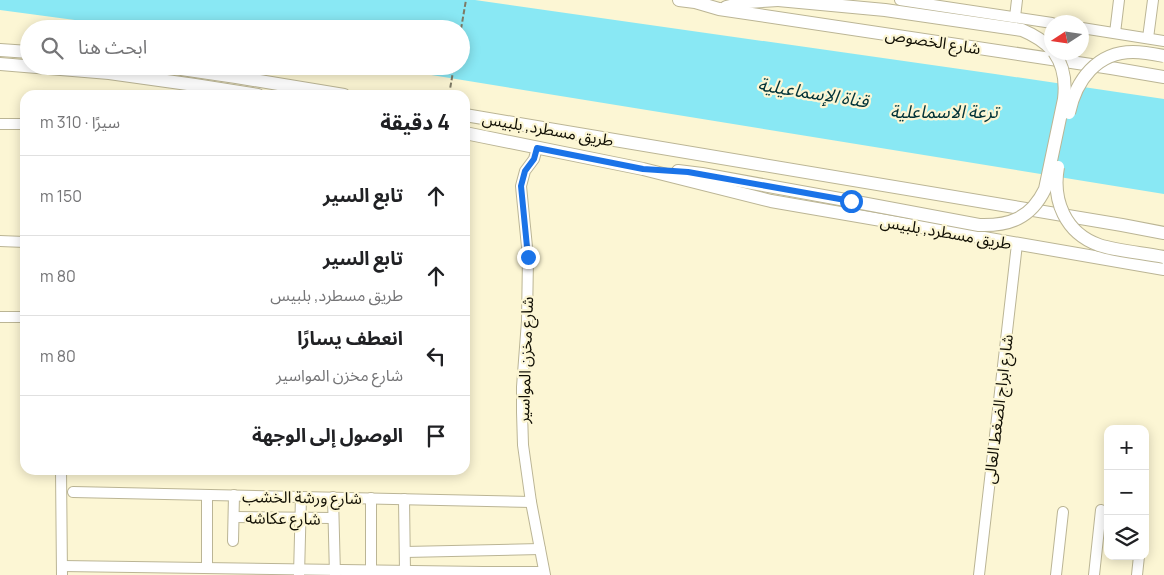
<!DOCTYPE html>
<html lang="ar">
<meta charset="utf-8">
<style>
body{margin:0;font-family:Manrope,"Noto Sans Arabic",sans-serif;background:#f6f6f6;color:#202124;direction:rtl}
.controls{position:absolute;right:15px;bottom:15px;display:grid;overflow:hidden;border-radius:10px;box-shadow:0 2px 12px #0003}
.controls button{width:45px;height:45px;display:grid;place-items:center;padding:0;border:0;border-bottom:1px solid #e0e0e0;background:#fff;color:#202124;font:25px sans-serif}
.compass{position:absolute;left:1044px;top:15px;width:45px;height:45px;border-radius:50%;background:#fff;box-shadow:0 2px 12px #0003;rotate:258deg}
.stop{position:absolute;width:15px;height:15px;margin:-11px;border:4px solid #1a73e8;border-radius:50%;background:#fff}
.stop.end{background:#1a73e8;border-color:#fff;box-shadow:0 1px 5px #0008}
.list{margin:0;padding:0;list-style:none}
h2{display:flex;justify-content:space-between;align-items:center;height:65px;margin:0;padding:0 20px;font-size:21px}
h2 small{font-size:16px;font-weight:400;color:#757577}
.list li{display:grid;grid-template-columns:32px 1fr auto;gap:15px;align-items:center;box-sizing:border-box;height:80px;padding:0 20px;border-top:1px solid #e0e0e0}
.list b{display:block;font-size:19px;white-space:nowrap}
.list p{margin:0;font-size:16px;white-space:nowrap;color:#757577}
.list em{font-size:16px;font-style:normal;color:#757577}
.icon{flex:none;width:28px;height:28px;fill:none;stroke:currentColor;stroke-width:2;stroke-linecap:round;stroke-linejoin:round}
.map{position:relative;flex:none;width:1164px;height:575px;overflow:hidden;direction:ltr}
.search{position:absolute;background:#fff;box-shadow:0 2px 12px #0003;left:20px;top:20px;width:450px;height:55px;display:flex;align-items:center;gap:12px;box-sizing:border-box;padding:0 18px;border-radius:28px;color:#757577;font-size:19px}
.panel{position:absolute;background:#fff;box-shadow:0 2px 12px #0003;left:20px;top:90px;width:450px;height:385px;border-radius:15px;direction:rtl}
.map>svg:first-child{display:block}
.water{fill:#89e8f4}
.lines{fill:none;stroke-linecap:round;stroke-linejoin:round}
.minor-casing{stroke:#bbb595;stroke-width:12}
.major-casing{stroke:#bbb595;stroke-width:14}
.path{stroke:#7e7a65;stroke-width:2;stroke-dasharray:5 2.5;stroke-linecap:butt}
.minor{stroke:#fff;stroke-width:10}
.major{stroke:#fff;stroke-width:12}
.major-bridge-casing{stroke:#bbb595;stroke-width:14;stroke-linecap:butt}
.major-bridge{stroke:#fff;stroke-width:12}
.route{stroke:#1a73e8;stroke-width:6}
.labels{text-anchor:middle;stroke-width:4.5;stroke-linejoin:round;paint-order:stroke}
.street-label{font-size:16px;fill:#110f04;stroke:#fcf6d4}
.water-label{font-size:18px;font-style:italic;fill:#013237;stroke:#fcf6d4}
</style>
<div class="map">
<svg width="1164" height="575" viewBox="0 0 1164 575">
<rect width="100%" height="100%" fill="#fcf6d4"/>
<!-- water -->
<polygon class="water" points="0,0 475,0 995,74 1164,99 1164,194 376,66 461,66 461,29 142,29 0,10"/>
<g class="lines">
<!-- minor casing -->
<g class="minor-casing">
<g id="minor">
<polyline points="900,0 1052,23"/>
<polyline points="1015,17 1017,0"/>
<polyline points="1082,28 1164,41"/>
<polyline points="1115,33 1119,0"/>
<polyline points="1148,38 1153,0"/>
<polyline points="193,95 195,85"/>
<polyline points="0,124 25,124"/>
<polyline points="537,148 534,159 525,171 521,186 528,257 527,321 522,387 522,412 523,445 531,502 545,575"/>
<polyline points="0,241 25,242"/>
<polyline points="0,317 25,317"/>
<polyline points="61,470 62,575"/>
<polyline points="73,492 531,502"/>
<polyline points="333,497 335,575"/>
<polyline points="371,498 371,571"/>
<polyline points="404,499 405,571"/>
<polyline points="234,517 333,518"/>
<polyline points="233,541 234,495"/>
<polyline points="405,552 540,549"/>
<polyline points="62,566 483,572 544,572"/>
<polyline points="207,568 207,495"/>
<polyline points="299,575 301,497"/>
<polyline points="979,575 1017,244"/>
<polyline points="1056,575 1063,512"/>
<polyline points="1094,575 1101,510"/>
<polyline points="1137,575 1139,556"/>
</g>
</g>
<!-- major casing -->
<g class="major-casing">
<g id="major">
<polyline points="679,0 695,2 719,9 1111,68 1164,77"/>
<path d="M778 0 885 10 1022 30C1034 35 1043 40 1052 50"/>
<polyline points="726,7 748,2 778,0"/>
<polyline points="0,50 29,52"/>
<polyline points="0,64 109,73 195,85 258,95"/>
<polyline points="161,66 236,77 344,95"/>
<polyline points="465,115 1122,225 1164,233"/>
<polyline points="465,133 643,169 771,201 1164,269"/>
<polyline points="678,171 702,174 851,201"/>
</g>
</g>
<!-- path -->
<g class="path">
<polyline points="461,29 466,0"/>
<polyline points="449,95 454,66"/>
</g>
<!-- minor -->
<use href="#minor" class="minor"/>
<!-- major -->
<use href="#major" class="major"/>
<!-- major-bridge casing -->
<g class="major-bridge-casing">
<g id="major-bridge">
<path d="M1069 113C1076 80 1097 52 1133 52 1144 52 1154 54 1164 56"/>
<path d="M1058 167C1052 200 1065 233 1099 245 1117 251 1144 253 1164 257"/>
<path d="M851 201 979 225C1010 226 1031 218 1045 189L1064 99C1066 82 1064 66 1054 52"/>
</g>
</g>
<!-- major-bridge -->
<use href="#major-bridge" class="major-bridge"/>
</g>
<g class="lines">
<!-- route -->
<polyline class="route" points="528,257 521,186 525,171 534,159 537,148 643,169 688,172 851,201"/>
</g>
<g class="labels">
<!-- street labels -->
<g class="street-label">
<text transform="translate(933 41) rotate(9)" y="6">شارع الخصوص</text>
<text transform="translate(548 129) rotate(10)" y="6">طريق مسطرد, بلبيس</text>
<text transform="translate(946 232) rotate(10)" y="6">طريق مسطرد, بلبيس</text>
<text transform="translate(525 360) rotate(-88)" y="6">شارع مخزن المواسير</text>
<text transform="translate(998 409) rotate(-83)" y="6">شارع ابراج الضغط العالى</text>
<text transform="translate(302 497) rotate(1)" y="6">شارع ورشة الخشب</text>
<text transform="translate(283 518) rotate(1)" y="6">شارع عكاشه</text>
</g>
<!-- water labels -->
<g class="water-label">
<text transform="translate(813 93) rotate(9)" y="6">قناة الإسماعيلية</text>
<text x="944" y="118">ترعة الاسماعلية</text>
</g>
</g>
</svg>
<div class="controls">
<button>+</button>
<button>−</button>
<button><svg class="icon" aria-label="layers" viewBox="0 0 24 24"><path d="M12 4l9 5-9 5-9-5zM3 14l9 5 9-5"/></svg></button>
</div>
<svg class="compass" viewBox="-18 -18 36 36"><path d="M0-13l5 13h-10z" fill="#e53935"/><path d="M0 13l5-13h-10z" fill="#757577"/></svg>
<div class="stop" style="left:851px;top:201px"></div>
<div class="stop end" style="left:528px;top:257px"></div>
<div class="search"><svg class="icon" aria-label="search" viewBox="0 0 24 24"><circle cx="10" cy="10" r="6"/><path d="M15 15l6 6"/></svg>ابحث هنا</div>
<section class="panel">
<h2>4 دقيقة<small>سيرًا · 310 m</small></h2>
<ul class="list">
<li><svg class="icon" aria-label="ahead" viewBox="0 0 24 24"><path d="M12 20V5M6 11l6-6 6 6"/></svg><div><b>تابع السير</b></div><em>150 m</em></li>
<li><svg class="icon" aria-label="ahead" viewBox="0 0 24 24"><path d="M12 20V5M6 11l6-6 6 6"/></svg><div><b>تابع السير</b><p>طريق مسطرد, بلبيس</p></div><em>80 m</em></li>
<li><svg class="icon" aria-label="left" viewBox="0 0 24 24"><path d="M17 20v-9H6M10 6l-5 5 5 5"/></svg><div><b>انعطف يسارًا</b><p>شارع مخزن المواسير</p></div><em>80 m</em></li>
<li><svg class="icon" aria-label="arrive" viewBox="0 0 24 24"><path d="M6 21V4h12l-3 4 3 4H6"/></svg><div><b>الوصول إلى الوجهة</b></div></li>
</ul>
</section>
</div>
